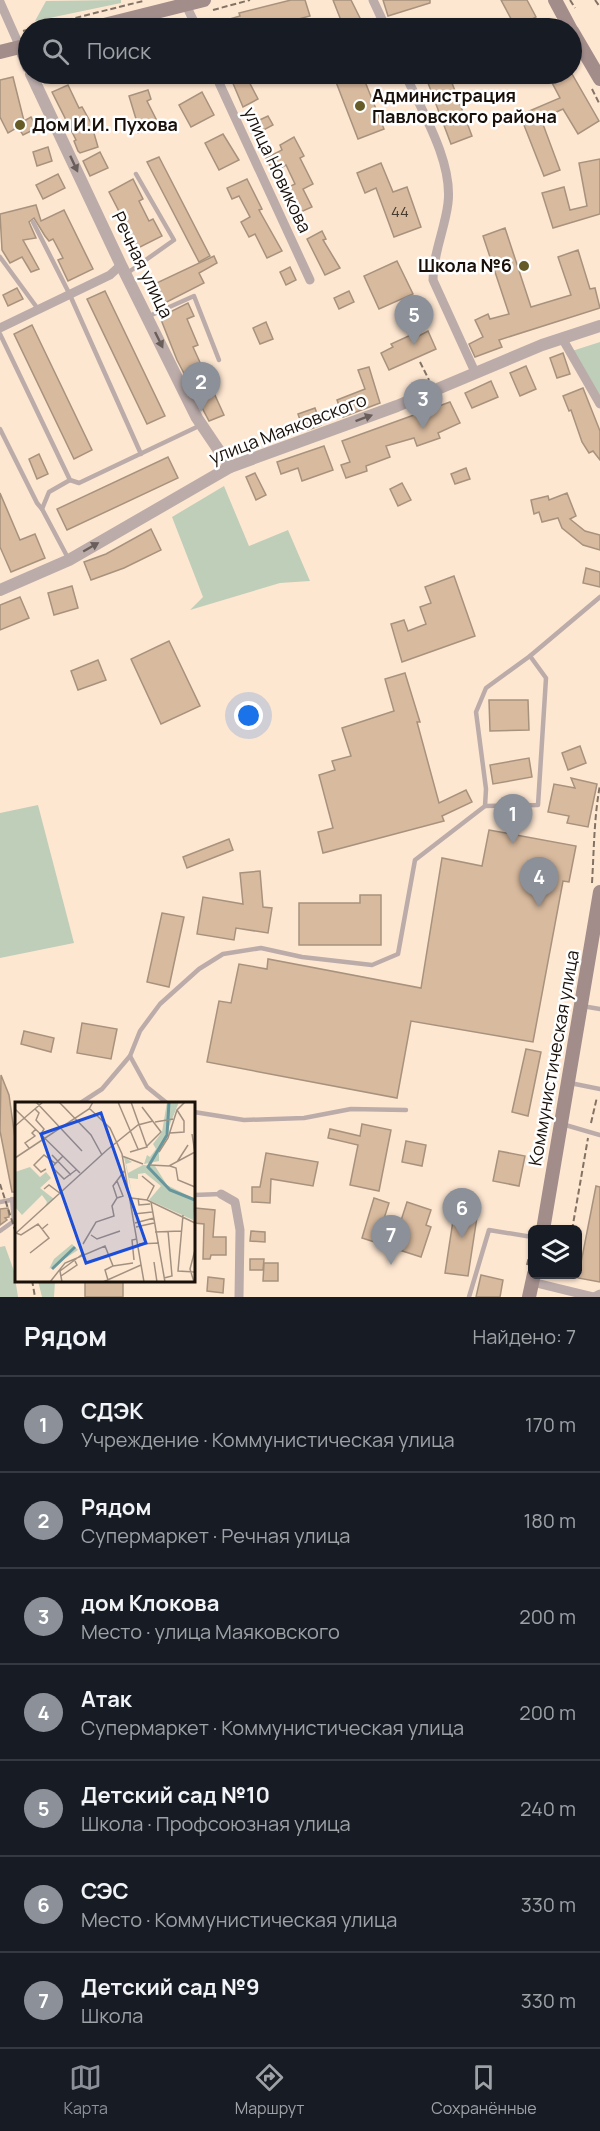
<!DOCTYPE html>
<html lang="ru">
<meta charset="utf-8">
<style>
body{margin:0;font-family:Manrope,sans-serif;background:#20242c;color:#f1f3f6}
.controls{position:absolute;right:18px;bottom:18px;display:grid;overflow:hidden;border-radius:9px;box-shadow:0 2px 4px #0004}
.controls button{width:54px;height:54px;display:grid;place-items:center;padding:0;border:0;border-bottom:2px solid #363941;background:#171b24;color:#f1f3f6;font:30px sans-serif}
.you{position:absolute;left:249px;top:716px;width:21px;height:21px;margin:-15px;border:4px solid #fff;border-radius:50%;background:#1a73e8;box-shadow:0 0 0 9px #1a73e833}
.badge{display:grid;place-items:center;width:39px;height:39px;border-radius:50%;background:#8c9099;color:#fff;font-size:20px;font-weight:700}
.pin{position:absolute;translate:-50% -50px;filter:drop-shadow(0 2px 3px #0008)}
.pin::after{content:'';position:absolute;top:32px;width:21px;height:18px;background:inherit;clip-path:polygon(0 0,100% 0,50% 100%)}
.list{margin:0;padding:0;list-style:none}
h2{display:flex;justify-content:space-between;align-items:center;height:78px;margin:0;padding:0 24px;font-size:26px}
h2 small{font-size:20px;font-weight:400;color:#9ea1a6}
.list li{display:grid;grid-template-columns:39px 1fr auto;gap:18px;align-items:center;box-sizing:border-box;height:96px;padding:0 24px;border-top:2px solid #363941}
.list b{display:block;font-size:22px;white-space:nowrap}
.list p{margin:0;font-size:20px;white-space:nowrap;color:#9ea1a6}
.list em{font-size:20px;font-style:normal;color:#9ea1a6}
.icon{flex:none;width:33px;height:33px;fill:none;stroke:currentColor;stroke-width:2;stroke-linecap:round;stroke-linejoin:round}
.map{position:relative;flex:none;width:600px;height:1297px;overflow:hidden}
.search{position:absolute;background:#171b24;box-shadow:0 2px 4px #0004;left:18px;right:18px;top:18px;height:66px;display:flex;align-items:center;gap:15px;box-sizing:border-box;padding:0 21px;border-radius:33px;color:#9ea1a6;font-size:22px}
.sheet{height:750px;background:#171b24}
nav{display:flex;justify-content:space-around;align-items:center;box-sizing:border-box;height:84px;border-top:2px solid #363941;background:#171b24;font-size:16px;color:#9ea1a6}
nav a{display:grid;justify-items:center;gap:3px}
nav .on{color:#8c9099}
.map>svg:first-child{display:block}
.green{fill:#bfceb9}
.building{fill:#d8ba9e;stroke:#a7927e;stroke-width:1.5}
.lines{fill:none;stroke-linecap:round;stroke-linejoin:round}
.path{stroke:#817264;stroke-width:2;stroke-dasharray:6 3;stroke-linecap:butt}
.service{stroke:#bbacaa;stroke-width:4.5}
.minor{stroke:#bbacaa;stroke-width:9}
.tertiary{stroke:#bbacaa;stroke-width:12}
.secondary{stroke:#a28d8b;stroke-width:14}
.path-bridge{stroke:#817264;stroke-width:2;stroke-dasharray:6 3;stroke-linecap:butt}
.oneway{fill:#6a5e5a}
.poi-dot{fill:#655c28;stroke:#fff;stroke-width:2}
.labels{text-anchor:middle;stroke-width:5;stroke-linejoin:round;paint-order:stroke}
.number-label{font-size:15px;fill:#483a2e}
.poi-label{font-size:18px;font-weight:bold;fill:#181009;stroke:#fff;text-anchor:start}
.street-label{font-size:18px;fill:#181009;stroke:#fff}
.inset-river{fill:none;stroke:#67979c;stroke-width:3}
.inset-road{fill:none;stroke:#a29181;stroke-width:1.5}
.view{fill:#1d4ed8;fill-opacity:0.15;stroke:#1d4ed8;stroke-width:3}
.inset-edge{fill:none;stroke:#181009;stroke-width:3}
</style>
<div class="map">
<svg width="600" height="1297" viewBox="0 0 600 1297">
<rect width="100%" height="100%" fill="#fee7d1"/>
<!-- green -->
<g class="green">
<polygon points="121,0 121,3 35,21 46,1"/>
<polygon points="600,342 600,397 572,351"/>
<polygon points="224,486 249,546 288,530 310,581 280,583 190,610 203,597 172,517"/>
<polygon points="38,805 74,943 0,958 0,813"/>
<polygon points="5,1246 14,1271 18,1297 0,1297 0,1247"/>
<polygon points="38,1281 55,1281 54,1297 42,1297"/>
</g>
<!-- building -->
<g class="building">
<polygon points="291,0 305,0 310,16 272,26 272,28 206,28 206,26 240,16 239,13"/>
<polygon points="333,0 351,0 365,28 344,28"/>
<polygon points="383,0 430,0 430,3 388,16"/>
<polygon points="501,0 527,0 536,17 516,28"/>
<polygon points="229,74 245,74 258,99 243,107"/>
<polygon points="362,74 384,129 358,139 336,82"/>
<polygon points="555,74 572,74 599,121 578,134 563,109 541,119 560,170 544,176 520,115 560,98 549,77"/>
<polygon points="449,75 472,136 451,144 428,83"/>
<polygon points="13,77 24,121 31,117 37,128 23,135 18,127 8,133 0,117 0,80"/>
<polygon points="68,85 79,108 82,107 91,123 98,147 80,153 78,151 74,141 76,140 52,92"/>
<polygon points="148,90 151,99 147,101 158,123 138,133 133,121 136,119 129,96"/>
<polygon points="202,92 214,115 191,127 179,105"/>
<polygon points="268,116 273,125 256,134 251,124"/>
<polygon points="223,134 239,160 219,170 205,143"/>
<polygon points="294,137 304,156 300,158 313,184 303,189 312,207 294,215 285,189 295,184 286,165 273,172 266,158 282,150 280,145"/>
<polygon points="48,147 52,161 37,166 33,152"/>
<polygon points="100,152 108,168 90,176 83,161"/>
<polygon points="159,157 210,256 199,262 147,162"/>
<polygon points="600,159 600,214 553,228 542,193 564,187 570,210 587,206 579,163"/>
<polygon points="381,163 393,192 407,187 421,227 394,237 376,188 365,193 357,173"/>
<polygon points="58,174 65,188 43,199 36,185"/>
<polygon points="133,179 143,199 139,201 149,221 153,219 162,236 138,248 109,192"/>
<polygon points="247,179 262,209 259,210 282,251 267,258 255,234 249,237 241,222 250,217 239,196 232,199 227,188"/>
<polygon points="36,205 41,221 64,210 93,269 68,281 58,260 63,258 53,239 49,241 45,236 34,218 29,222 36,238 23,240 39,269 31,272 22,257 10,263 2,250 0,214"/>
<polygon points="505,228 531,307 571,295 558,257 578,250 590,289 595,288 600,308 499,340 502,347 475,357 469,344 483,337 475,320 488,314 490,319 509,314 483,236"/>
<polygon points="322,231 326,239 323,240 340,268 325,275 307,239"/>
<polygon points="214,256 217,263 199,273 204,283 157,307 148,287"/>
<polygon points="397,261 413,294 379,309 364,276"/>
<polygon points="290,267 296,280 286,285 280,272"/>
<polygon points="17,288 23,299 8,306 3,295"/>
<polygon points="105,291 165,416 147,424 87,299"/>
<polygon points="349,291 354,302 339,309 334,298"/>
<polygon points="188,303 194,316 187,319 198,345 193,347 224,415 209,421 177,360 160,317"/>
<polygon points="266,322 273,339 260,344 253,328"/>
<polygon points="32,325 92,450 74,459 14,334"/>
<polygon points="428,331 436,349 389,370 381,353 393,347 391,344 413,334 415,338"/>
<polygon points="563,353 570,374 557,378 550,358"/>
<polygon points="526,366 536,389 520,396 510,373"/>
<polygon points="369,367 380,403 343,417 337,400 365,389 358,370"/>
<polygon points="491,381 498,397 472,408 465,393"/>
<polygon points="583,388 600,431 600,460 593,451 589,453 582,442 571,410 569,411 563,396"/>
<polygon points="450,402 460,423 438,433 440,438 417,446 414,438 386,446 390,457 366,466 367,471 346,478 341,465 350,462 342,441"/>
<polygon points="315,408 321,425 308,430 306,424 302,426 298,414"/>
<polygon points="324,446 333,470 302,481 298,468 281,474 277,462"/>
<polygon points="39,454 48,474 37,479 29,459"/>
<polygon points="168,457 178,478 67,530 57,509"/>
<polygon points="466,468 470,479 455,484 451,474"/>
<polygon points="255,473 266,495 256,500 246,477"/>
<polygon points="402,483 411,500 398,506 390,489"/>
<polygon points="0,493 20,540 35,534 45,558 11,572 0,547"/>
<polygon points="567,493 576,516 570,519 585,531 600,535 600,550 583,545 562,528 558,518 542,522 539,512 534,514 531,500 548,496 549,500"/>
<polygon points="151,529 161,550 124,568 91,580 84,562 106,554"/>
<polygon points="586,568 600,572 600,587 583,583"/>
<polygon points="454,576 475,636 402,662 391,624 404,620 408,631 426,624 420,607 431,603 425,587"/>
<polygon points="72,586 78,608 54,615 48,593"/>
<polygon points="20,597 29,618 0,630 0,605"/>
<polygon points="169,641 200,706 161,724 131,659"/>
<polygon points="98,660 106,680 78,690 71,671"/>
<polygon points="405,673 420,722 417,722 439,803 466,790 472,802 442,816 444,821 323,853 318,832 333,828 319,775 335,770 332,761 351,756 342,728 394,711 385,679"/>
<polygon points="489,700 528,700 529,730 490,731"/>
<polygon points="580,746 586,763 568,770 562,753"/>
<polygon points="529,758 532,777 493,784 490,765"/>
<polygon points="571,778 597,784 588,827 567,823 569,816 548,812 554,784 575,788"/>
<polygon points="489,830 576,846 569,882 563,881 533,1042 411,1021 397,1098 207,1062 219,1001 231,1003 239,964 267,969 268,959 421,988 442,858 482,866"/>
<polygon points="229,839 233,850 187,868 183,857"/>
<polygon points="260,871 263,907 272,908 268,933 236,928 234,940 197,934 203,897 243,904 240,873"/>
<polygon points="360,895 381,895 381,945 299,945 299,903 360,903"/>
<polygon points="162,913 184,917 169,987 147,982"/>
<polygon points="82,1023 117,1029 111,1059 77,1053"/>
<polygon points="24,1031 54,1038 51,1052 21,1044"/>
<polygon points="526,1049 541,1052 528,1116 512,1112"/>
<polygon points="1,1075 9,1095 16,1145 16,1192 12,1192 0,1131"/>
<polygon points="362,1124 391,1130 379,1191 350,1185 358,1145 328,1138 330,1129 360,1136"/>
<polygon points="406,1141 426,1145 422,1166 402,1162"/>
<polygon points="499,1151 525,1156 519,1186 493,1181"/>
<polygon points="266,1153 318,1162 313,1186 271,1179 270,1203 252,1202 252,1187 260,1187"/>
<polygon points="596,1186 600,1187 600,1282 578,1278"/>
<polygon points="374,1198 389,1203 381,1228 397,1233 407,1202 431,1210 426,1225 431,1227 421,1257 362,1238"/>
<polygon points="456,1201 479,1204 468,1276 445,1273"/>
<polygon points="8,1208 9,1217 5,1218 7,1220 0,1225 0,1209"/>
<polygon points="195,1208 215,1210 213,1237 226,1237 226,1255 211,1255 210,1259 203,1259 204,1224 194,1223"/>
<polygon points="251,1231 265,1232 265,1242 250,1241"/>
<polygon points="250,1259 264,1259 263,1270 250,1270"/>
<polygon points="264,1263 278,1263 278,1281 263,1281"/>
<polygon points="481,1275 503,1280 500,1297 476,1297"/>
<polygon points="208,1277 224,1279 223,1293 207,1291"/>
<rect x="85" y="1281" width="38" height="16"/>
</g>
<g class="lines">
<!-- path -->
<g class="path">
<polyline points="570,0 575,8"/>
<polyline points="595,0 600,7"/>
<polyline points="213,10 250,0"/>
<polyline points="23,31 143,1"/>
<polyline points="592,89 600,105"/>
<polyline points="420,362 429,380"/>
<path d="M592 883C594 850 594 817 600 785"/>
<polyline points="591,1123 597,1097"/>
<polyline points="572,1230 588,1138"/>
<polyline points="527,1265 532,1244"/>
<polyline points="32,1280 35,1297"/>
</g>
<!-- service -->
<g class="service">
<polyline points="33,222 69,293 141,454"/>
<polyline points="0,257 38,309"/>
<polyline points="126,274 174,240 136,174"/>
<polyline points="147,317 194,296 219,360"/>
<polyline points="0,334 70,480 79,483 201,425"/>
<polyline points="0,429 37,503 42,509"/>
<polyline points="68,558 42,509 49,492 70,480"/>
<polyline points="485,806 538,805 546,678 530,656"/>
<polyline points="582,1006 600,1009"/>
<polyline points="130,1056 147,1087 168,1104"/>
<polyline points="570,1083 600,1089"/>
<polyline points="79,1104 102,1089 130,1056 140,1031 160,1004 199,969 223,954 261,948 302,957 372,965 398,954 415,860 485,806 486,789 476,712 486,688 530,656 600,597"/>
<polyline points="194,1112 244,1120 304,1118 351,1109 406,1110"/>
<polyline points="562,1124 600,1135"/>
<polyline points="194,1195 221,1194"/>
<polyline points="0,1202 16,1199"/>
<polyline points="0,1231 14,1221 12,1199"/>
<polyline points="469,1297 489,1230 532,1237"/>
</g>
<!-- minor -->
<g class="minor">
<polyline points="373,0 386,28"/>
<polyline points="184,1 197,28"/>
<polyline points="0,2 20,47"/>
<polyline points="215,74 310,280"/>
<path d="M405 74C422 111 453 162 448 203 445 229 433 253 433 280L475 372"/>
<polyline points="0,328 110,275 121,265"/>
<polyline points="562,338 600,404"/>
<polyline points="221,1194 235,1202 240,1230 239,1297"/>
<polyline points="532,1282 594,1297 600,1294"/>
</g>
<!-- tertiary -->
<g class="tertiary">
<polyline points="20,47 28,67"/>
<polyline points="31,74 121,265 197,418 230,467"/>
<polyline points="0,590 69,560 230,467 397,406 542,345 600,326"/>
</g>
<!-- secondary -->
<g class="secondary">
<polyline points="555,0 570,28"/>
<polyline points="92,28 204,0"/>
<polyline points="572,31 600,79"/>
<polyline points="0,52 28,45"/>
<polyline points="543,1230 600,892"/>
<polyline points="529,1297 534,1274"/>
</g>
<!-- path-bridge -->
<polyline class="path-bridge" points="0,1184 16,1233"/>
</g>
<!-- one-way arrows -->
<defs><path id="oneway-solid" d="M-6-.8H1V-3.2L6.5 0L1 3.2V.8H-6Z" transform="scale(1.5)"/></defs>
<g class="oneway">
<use href="#oneway-solid" transform="translate(74 164) rotate(65)"/>
<use href="#oneway-solid" transform="translate(159 340) rotate(64)"/>
<use href="#oneway-solid" transform="translate(364 418) rotate(-20)"/>
<use href="#oneway-solid" transform="translate(91 547) rotate(-30)"/>
</g>
<!-- markers -->
<g class="poi-dot">
<circle cx="360" cy="106" r="6"/>
<circle cx="20" cy="125" r="6"/>
<circle cx="524" cy="266" r="6"/>
</g>
<g class="labels">
<!-- number labels -->
<g class="number-label">
<text x="400" y="217">44</text>
</g>
<!-- poi labels -->
<g class="poi-label">
<text x="372" y="102">Администрация<tspan x="372" dy="21">Павловского района</tspan></text>
<text x="32" y="131">Дом И.И. Пухова</text>
<text x="512" y="272" text-anchor="end">Школа №6</text>
</g>
<!-- street labels -->
<g class="street-label">
<text transform="translate(277 170) rotate(65)" y="6">улица Новикова</text>
<text transform="translate(142 265) rotate(64)" y="6">Речная улица</text>
<text transform="translate(288 429) rotate(-21)" y="6">улица Маяковского</text>
<text transform="translate(554 1058) rotate(-80)" y="6">Коммунистическая улица</text>
</g>
</g>
<!-- overview -->
<g transform="translate(15 1102)">
<rect width="180" height="180" fill="#fee7d1"/>
<path d="M152 0H164L144 49V59L129 62 132 53 135 55 141 47 138 42 147 30ZM109 55 117 60 111 62 113 71 128 63 140 64 152 83 180 97 178 118 134 98 146 84 130 71 123 72V77L114 76 117 93ZM15 65 25 75 31 70 36 76 25 86 39 97 30 105 32 100 27 93 7 113 0 105V70ZM57 142 63 148 34 167 39 157Z" fill="#bfceb9"/>
<path class="inset-river" d="M154 0 152 33 133 65 155 88 180 98M37 167 60 145"/>
<path class="inset-road" d="M21 0 67 49M44 0 76 33 87 53M103 0 123 47M127 5 146 30 132 44M0 7 65 71M20 7 24 11 21 18 29 27 26 32M75 7 95 26 107 52 129 180M140 20 158 17M0 24 28 0M155 31 169 30V19L162 8M177 32 180 51M14 46 10 41 20 34 17 31 21 27M115 50 132 45 116 0M144 50 153 36 162 8 170 0M37 53 56 73M48 54 37 65 49 77 61 68M107 54 128 62M0 56 74 7 78 0M162 60 173 43M135 63 154 64 180 50M155 64 161 66 163 78 180 85M31 67 26 70 19 63 29 53 41 62M127 74 139 84 132 98M102 79 108 94 102 96M29 87 34 83 46 92M116 96 132 98 180 121M123 96 124 103 135 102M136 100 150 180M119 112 137 110M168 113 163 169 180 170M120 121 139 116M121 125 139 121M140 130 166 129M1 131 6 133 23 122 27 127 33 122M0 132 92 48 123 23 138 19M76 133 82 137 105 129M68 142 81 120 99 114 97 104 102 96 98 84 110 68M124 142 144 141M15 151 34 136 27 127M119 158 117 138 122 137M139 160 142 180M98 164 118 161M46 174 62 163 60 159M149 176 157 174 153 129M35 180 50 161 90 144 98 164 90 168 93 178M47 180 45 169 69 151M88 180 126 163M179 180 175 167 180 148"/>
<path class="view" d="M86 11 131 141 71 161 26 32Z"/>
<rect width="180" height="180" class="inset-edge"/>
</g>
</svg>
<div class="controls">
<button><svg class="icon" aria-label="layers" viewBox="0 0 24 24"><path d="M12 4l9 5-9 5-9-5zM3 14l9 5 9-5"/></svg></button>
</div>
<div class="you"></div>
<div class="pin badge" style="left:513px;top:844px">1</div>
<div class="pin badge" style="left:201px;top:412px">2</div>
<div class="pin badge" style="left:423px;top:429px">3</div>
<div class="pin badge" style="left:539px;top:907px">4</div>
<div class="pin badge" style="left:414px;top:345px">5</div>
<div class="pin badge" style="left:462px;top:1238px">6</div>
<div class="pin badge" style="left:391px;top:1265px">7</div>
<div class="search"><svg class="icon" aria-label="search" viewBox="0 0 24 24"><circle cx="10" cy="10" r="6"/><path d="M15 15l6 6"/></svg>Поиск</div>
</div>
<section class="sheet">
<h2>Рядом<small>Найдено: 7</small></h2>
<ul class="list">
<li><span class="badge">1</span><div><b>СДЭК</b><p>Учреждение · Коммунистическая улица</p></div><em>170 m</em></li>
<li><span class="badge">2</span><div><b>Рядом</b><p>Супермаркет · Речная улица</p></div><em>180 m</em></li>
<li><span class="badge">3</span><div><b>дом Клокова</b><p>Место · улица Маяковского</p></div><em>200 m</em></li>
<li><span class="badge">4</span><div><b>Атак</b><p>Супермаркет · Коммунистическая улица</p></div><em>200 m</em></li>
<li><span class="badge">5</span><div><b>Детский сад №10</b><p>Школа · Профсоюзная улица</p></div><em>240 m</em></li>
<li><span class="badge">6</span><div><b>СЭС</b><p>Место · Коммунистическая улица</p></div><em>330 m</em></li>
<li><span class="badge">7</span><div><b>Детский сад №9</b><p>Школа</p></div><em>330 m</em></li>
</ul>
</section>
<nav>
<a class="on"><svg class="icon" aria-label="map" viewBox="0 0 24 24"><path d="M3 6l6-2 6 2 6-2v14l-6 2-6-2-6 2zM9 4v14M15 6v14"/></svg>Карта</a>
<a><svg class="icon" aria-label="directions" viewBox="0 0 24 24"><path d="M12 3l9 9-9 9-9-9zM9 14v-3h6M13 9l2 2-2 2"/></svg>Маршрут</a>
<a><svg class="icon" aria-label="saved" viewBox="0 0 24 24"><path d="M7 4h10v16l-5-4-5 4z"/></svg>Сохранённые</a>
</nav>
